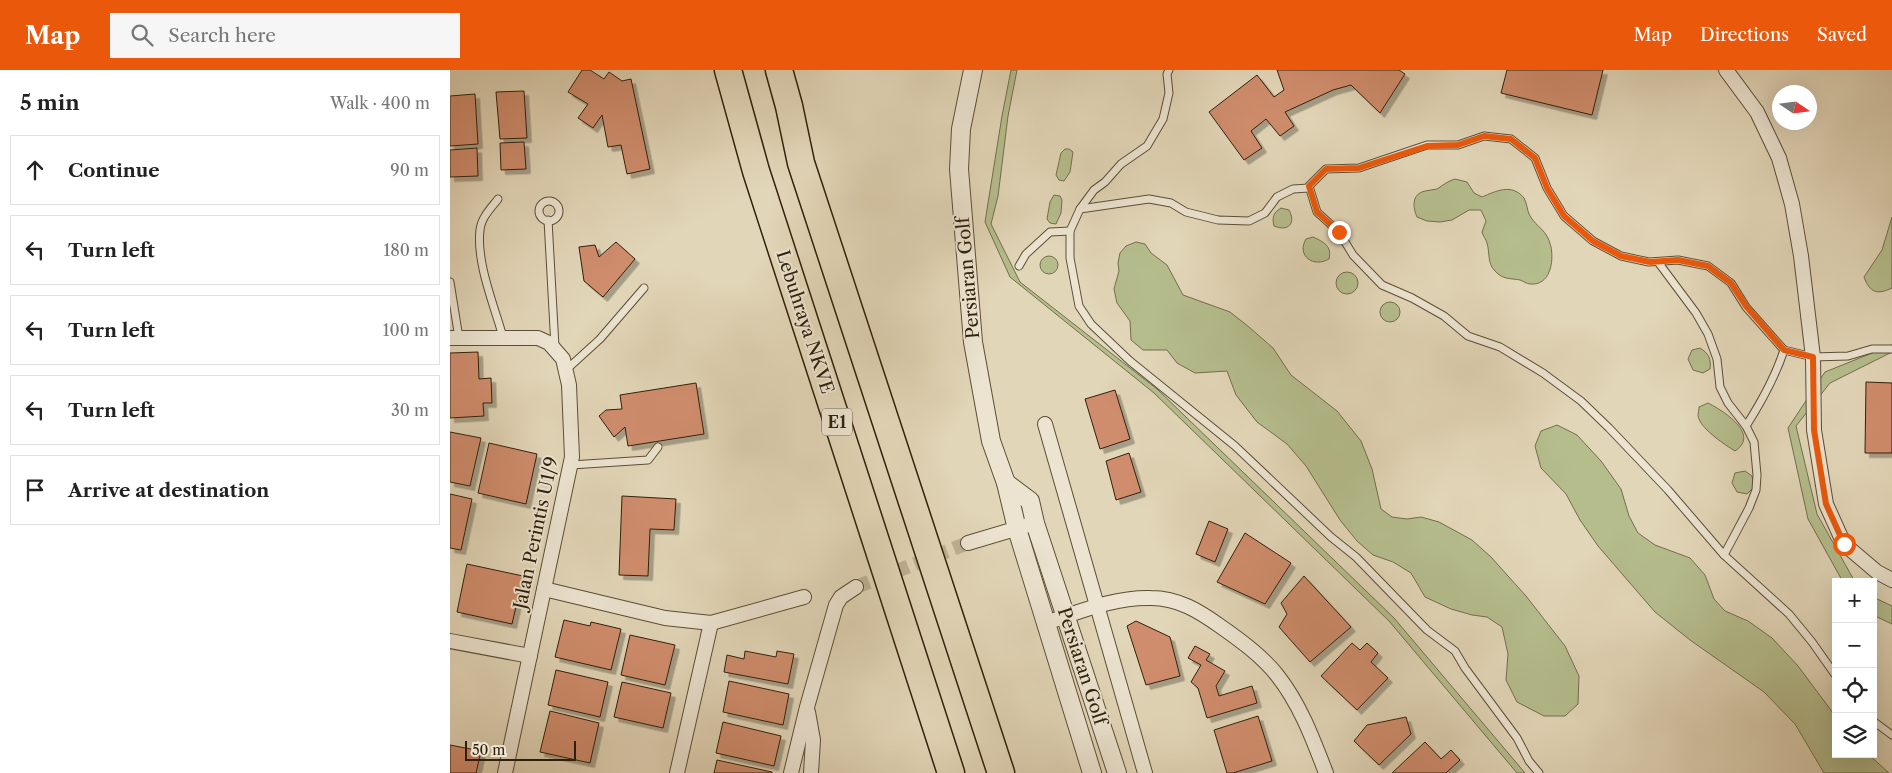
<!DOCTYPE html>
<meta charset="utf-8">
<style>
body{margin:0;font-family:"Libre Caslon Text",serif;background:#f6f6f6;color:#222}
.controls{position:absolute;right:15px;bottom:15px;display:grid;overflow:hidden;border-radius:0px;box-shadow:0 5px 20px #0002}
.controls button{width:45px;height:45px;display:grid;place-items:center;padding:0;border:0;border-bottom:1px solid #e0e0e0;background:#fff;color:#222;font:25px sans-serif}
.compass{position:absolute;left:1322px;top:15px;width:45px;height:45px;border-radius:50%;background:#fff;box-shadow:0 5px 20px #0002;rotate:103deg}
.scale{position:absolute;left:15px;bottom:12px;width:111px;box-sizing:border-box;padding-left:5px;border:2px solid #30200b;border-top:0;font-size:14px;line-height:18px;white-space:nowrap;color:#30200b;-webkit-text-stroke:4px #ece4d1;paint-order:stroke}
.stop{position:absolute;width:15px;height:15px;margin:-11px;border:4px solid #ea580c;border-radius:50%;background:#fff}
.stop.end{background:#ea580c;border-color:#fff;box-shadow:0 1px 5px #0008}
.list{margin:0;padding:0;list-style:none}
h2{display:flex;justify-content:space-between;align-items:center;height:65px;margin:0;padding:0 20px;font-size:21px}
h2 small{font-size:16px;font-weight:400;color:#767676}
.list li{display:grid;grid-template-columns:32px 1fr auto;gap:15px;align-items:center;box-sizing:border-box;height:70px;margin:0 10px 10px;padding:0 10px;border:1px solid #e0e0e0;border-radius:0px}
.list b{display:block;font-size:19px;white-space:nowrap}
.list em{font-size:16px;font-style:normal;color:#767676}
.icon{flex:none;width:28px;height:28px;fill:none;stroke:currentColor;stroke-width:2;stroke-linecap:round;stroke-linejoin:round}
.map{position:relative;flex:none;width:1442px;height:703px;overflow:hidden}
header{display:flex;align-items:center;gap:30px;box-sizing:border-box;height:70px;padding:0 25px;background:#ea580c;color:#fff}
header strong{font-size:24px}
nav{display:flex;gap:28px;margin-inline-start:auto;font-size:18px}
.search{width:350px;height:45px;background:#f6f6f6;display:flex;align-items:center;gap:12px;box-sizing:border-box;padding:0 18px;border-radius:0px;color:#767676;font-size:19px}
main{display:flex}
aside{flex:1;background:#fff}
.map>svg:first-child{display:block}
.green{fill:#b5bd8d;stroke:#726e4c}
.building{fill:#d08d6d;stroke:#30200b;filter:url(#shadow)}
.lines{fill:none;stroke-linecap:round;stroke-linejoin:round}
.minor-tunnel{stroke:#beb295;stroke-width:14;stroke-dasharray:14 7;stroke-linecap:butt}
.service-casing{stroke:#5c4e36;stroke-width:9}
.minor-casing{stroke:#5c4e36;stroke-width:16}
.tertiary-casing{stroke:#5c4e36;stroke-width:20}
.motorway-casing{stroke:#30200b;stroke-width:29}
.service{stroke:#ece4d1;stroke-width:7}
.minor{stroke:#ece4d1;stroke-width:14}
.tertiary{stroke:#ece4d1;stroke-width:18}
.motorway{stroke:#e2d6b8;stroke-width:26}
.route{stroke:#ea580c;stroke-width:6}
.labels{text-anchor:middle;stroke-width:4;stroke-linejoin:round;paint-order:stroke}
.shield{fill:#ece4d1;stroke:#685b46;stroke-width:1}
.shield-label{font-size:16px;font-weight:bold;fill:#30200b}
.street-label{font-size:18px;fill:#30200b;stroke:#ece4d1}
</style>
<header>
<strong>Map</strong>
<div class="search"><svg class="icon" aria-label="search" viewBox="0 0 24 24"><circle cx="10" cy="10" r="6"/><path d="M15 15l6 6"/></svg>Search here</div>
<nav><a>Map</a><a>Directions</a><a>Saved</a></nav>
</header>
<main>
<aside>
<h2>5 min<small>Walk · 400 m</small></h2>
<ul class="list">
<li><svg class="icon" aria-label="ahead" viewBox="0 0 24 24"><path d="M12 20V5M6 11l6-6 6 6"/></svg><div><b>Continue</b></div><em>90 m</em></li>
<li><svg class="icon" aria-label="left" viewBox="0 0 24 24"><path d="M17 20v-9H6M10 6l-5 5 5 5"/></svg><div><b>Turn left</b></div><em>180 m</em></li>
<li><svg class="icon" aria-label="left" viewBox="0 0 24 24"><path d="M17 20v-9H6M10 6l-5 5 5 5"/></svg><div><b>Turn left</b></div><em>100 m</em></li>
<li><svg class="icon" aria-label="left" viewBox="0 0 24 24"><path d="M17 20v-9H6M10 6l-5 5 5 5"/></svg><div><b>Turn left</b></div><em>30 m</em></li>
<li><svg class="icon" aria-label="arrive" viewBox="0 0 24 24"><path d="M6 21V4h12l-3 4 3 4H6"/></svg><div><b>Arrive at destination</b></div></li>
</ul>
</aside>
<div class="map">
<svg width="1442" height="703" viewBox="0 0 1442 703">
<defs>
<filter id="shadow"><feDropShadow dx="4.5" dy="4.5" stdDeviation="0" flood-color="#0004"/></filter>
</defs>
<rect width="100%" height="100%" fill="#e2d6b8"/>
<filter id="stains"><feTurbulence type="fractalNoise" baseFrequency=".004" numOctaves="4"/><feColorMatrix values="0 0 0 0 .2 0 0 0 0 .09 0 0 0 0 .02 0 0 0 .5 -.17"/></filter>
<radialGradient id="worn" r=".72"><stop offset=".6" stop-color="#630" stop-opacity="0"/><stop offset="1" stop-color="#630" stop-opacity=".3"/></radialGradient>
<!-- green -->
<g class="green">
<polygon points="561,0 567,0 558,46 548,126 541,154 570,212 707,319 944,548 1075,703 1067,703 939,551 704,323 560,207 535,152 552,46"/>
<polygon points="615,79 619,79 623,82 620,102 614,111 609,110 606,105 611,83"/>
<path d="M1005 109 1017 112 1024 123 1032 127C1046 121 1062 113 1074 128 1077 133 1077 141 1080 146 1087 158 1097 159 1101 177 1104 192 1100 216 1080 214 1077 214 1073 211 1070 210 1060 208 1053 210 1045 201 1037 193 1040 183 1037 173 1036 169 1033 166 1032 162L1036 151 1031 140H1019L1002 150 990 152 977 151 967 147C963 138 961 124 975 121 979 120 983 120 987 119 993 115 998 111 1005 109Z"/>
<polygon points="604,125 610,126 612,130 611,143 606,154 600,153 597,149 600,132"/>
<path d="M831 138 839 140C846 153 839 162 824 156 822 147 823 143 831 138Z"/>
<path d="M1442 147V218C1427 225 1420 223 1414 207L1432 180Z"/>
<path d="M863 167C874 172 882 176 879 189 864 198 846 186 856 169Z"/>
<polygon points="686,172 695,174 701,183 717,195 733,225 780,242 799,257 823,278 841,305 887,341 911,371 922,399 931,439 942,447 957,449 971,447 989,452 1022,470 1041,487 1076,526 1115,576 1129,606 1128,634 1115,646 1094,646 1067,632 1056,610 1058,584 1052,557 1037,547 1022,545 1001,539 975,527 961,503 943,492 923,485 907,471 890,450 856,396 837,374 807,352 786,325 777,301 745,303 727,293 717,280 693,280 681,270 680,251 667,233 664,219 669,201 668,193 670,183 676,176"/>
<circle cx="599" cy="195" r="9"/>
<circle cx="897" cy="213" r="11"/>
<circle cx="940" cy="242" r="10"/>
<polygon points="1442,275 1442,282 1380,313 1346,356 1367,444 1405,512 1393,512 1358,449 1338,358 1375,302"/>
<path d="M1250 278C1259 284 1261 288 1260 299L1253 303 1243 300 1238 289 1242 280Z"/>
<path d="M1258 333C1272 340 1311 364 1285 381 1275 375 1253 360 1249 349 1247 345 1249 341 1249 337Z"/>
<polygon points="1107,355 1127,365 1151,391 1171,419 1179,446 1188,463 1205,475 1240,488 1255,505 1264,529 1275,541 1298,551 1322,568 1348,596 1386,647 1386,684 1418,684 1439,703 1374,703 1345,654 1314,622 1240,570 1205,542 1148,476 1130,450 1116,424 1091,398 1085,376 1091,361"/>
<polygon points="1295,401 1302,406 1304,417 1297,424 1287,422 1282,413 1285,403"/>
<polygon points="1423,527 1442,536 1442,554 1423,545"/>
</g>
<!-- building -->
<g class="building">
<polygon points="132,0 140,0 154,9 159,2 172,11 181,9 200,99 177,104 171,75 158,77 152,45 143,58 128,48 138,34 118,22"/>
<polygon points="827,0 949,0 955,4 930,43 901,15 883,20 835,42 844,56 830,66 816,49 801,61 812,78 794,90 759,42 807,5 824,27 834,20"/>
<polygon points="1057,0 1153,0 1142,45 1051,23"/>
<polygon points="74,21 77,68 50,69 46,22"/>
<polygon points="25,24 28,74 0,76 0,26"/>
<polygon points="74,72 76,99 51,100 50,73"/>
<polygon points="27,78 28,106 0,107 0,80"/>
<polygon points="166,172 185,189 153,227 134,211 129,177 145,175 149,187"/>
<polygon points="28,282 29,309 41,308 42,333 33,333 34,346 0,348 0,283"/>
<polygon points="1416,312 1442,313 1442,383 1415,383"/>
<polygon points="246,313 254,364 178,376 175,357 164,367 149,346 156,340 172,339 170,325"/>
<polygon points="665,320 680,369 650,379 635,329"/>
<polygon points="0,362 31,368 20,416 0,412"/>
<polygon points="39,373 87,384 76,434 28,423"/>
<polygon points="679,383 691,422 666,430 656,391"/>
<polygon points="0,424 22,429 11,480 0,478"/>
<polygon points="172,426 226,429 224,460 200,459 198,506 169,505"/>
<polygon points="759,451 778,459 765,492 746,484"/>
<polygon points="795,463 841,493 815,534 767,512"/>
<polygon points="17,494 73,506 62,554 7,542"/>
<polygon points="854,506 901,557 860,592 829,557 837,544 831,533"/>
<polygon points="114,550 140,556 141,552 171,559 161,600 105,587"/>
<polygon points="686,551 720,567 730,606 696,615 677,556"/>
<polygon points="180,565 225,575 215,615 171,605"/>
<polygon points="902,573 910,580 917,573 928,583 921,592 938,608 907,640 871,606"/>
<polygon points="745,576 760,584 756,590 775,601 766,616 769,626 802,616 807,633 757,648 748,618 741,612 751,595 738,588"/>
<polygon points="295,581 326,587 327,581 344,584 338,614 274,602 277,585 294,589"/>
<polygon points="106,600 158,612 150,647 98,635"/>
<polygon points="279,611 339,624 333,655 273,642"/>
<polygon points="172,612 221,623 213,658 164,647"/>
<polygon points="100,641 149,653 140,693 90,682"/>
<polygon points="808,646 822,691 783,703 777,703 764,660"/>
<polygon points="956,647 961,664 929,695 904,671 917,655"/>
<polygon points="273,652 331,666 324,696 266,683"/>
<polygon points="975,672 991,689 1001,680 1010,690 996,703 942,703"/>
<polygon points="0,675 31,681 26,703 0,703"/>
<polygon points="267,690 322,702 322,703 264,703"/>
</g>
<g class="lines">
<!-- minor-tunnel -->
<polyline class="minor-tunnel" points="406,517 518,473"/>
<!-- service casing -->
<g class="service-casing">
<g id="service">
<polyline points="859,118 843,119 827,127 815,143 799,151 768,150 736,142 721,133 699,129 630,139 620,161 620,188 629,236 641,254 680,291 785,376 881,467 906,487 977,560 1005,581 1015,598 1067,668 1079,691 1089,703"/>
<path d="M48 129C41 138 31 148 30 160 26 192 44 235 53 267"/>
<circle cx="99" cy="141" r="10"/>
<polyline points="630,139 644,120 655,112 671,94 697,76 713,49 719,23 717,4 719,0"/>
<polyline points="98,150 105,277"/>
<polyline points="1208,192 1246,243 1258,264 1267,289 1270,317 1278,333 1296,356 1304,372 1307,405 1306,420 1299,438 1274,485"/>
<polyline points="569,196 576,184 600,162 620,161"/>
<polyline points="0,212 9,268"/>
<polyline points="116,300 150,269 194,218"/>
<path d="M1296 356C1312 331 1325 308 1334 280"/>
<polyline points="121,395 198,390 208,377"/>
<polyline points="1386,606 1362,572 1339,544 1274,485 1218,420 1159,358 1131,331 1093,303 1050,277 1018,266 994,246 962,228 932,215 903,185 889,162 867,142 859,116 876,99 909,98 977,75 1008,75 1034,66 1061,69 1085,88 1097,118 1114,146 1143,171 1171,186 1199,192 1228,190 1258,196 1281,213 1296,237 1334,280 1363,287 1398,286 1422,279 1442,279"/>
<polyline points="1423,651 1442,665"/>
</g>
</g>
<!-- minor casing -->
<g class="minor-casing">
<g id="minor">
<polyline points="1276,0 1307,42 1329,88 1342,134 1351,186 1363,287 1364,360 1376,434 1394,474 1427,502 1442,510"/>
<polyline points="0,268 88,268 99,273 113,289 119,315 122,387 55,703"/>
<polyline points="595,354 695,703"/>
<polyline points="518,473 585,453"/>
<polyline points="94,519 215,548 261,553 354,527"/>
<path d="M595 553C629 542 664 527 701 528 728 528 749 541 770 556 790 570 812 586 827 605 850 634 863 669 876 703"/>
<polyline points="0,571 80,586"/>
<polyline points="358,642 363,670 361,703"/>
<polyline points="227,703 261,553"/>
<polyline points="341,703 357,637 386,535 391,527 406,517"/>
</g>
</g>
<!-- tertiary casing -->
<g class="tertiary-casing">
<g id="tertiary">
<polyline points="523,0 511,59 509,99 523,272 541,371 556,413 567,459 642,703"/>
<polyline points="556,413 580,431 585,453 667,703"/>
</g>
</g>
<!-- motorway casing -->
<g class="motorway-casing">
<g id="motorway">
<polyline points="278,0 306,101 501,703"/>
<polyline points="329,0 339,36 351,93 551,703"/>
</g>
</g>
<!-- service -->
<use href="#service" class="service"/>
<!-- minor -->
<use href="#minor" class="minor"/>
<!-- tertiary -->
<use href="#tertiary" class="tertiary"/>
<!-- motorway -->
<use href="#motorway" class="motorway"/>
</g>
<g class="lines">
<!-- route -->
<polyline class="route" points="889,162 867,142 859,116 876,99 909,98 977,76 1008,75 1034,66 1061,69 1085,88 1097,118 1114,146 1143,171 1171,186 1200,192 1228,190 1258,196 1281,213 1296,236 1334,280 1363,287 1364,360 1376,434 1394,474"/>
</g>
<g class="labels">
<!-- shield labels -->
<rect class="shield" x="372" y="338.5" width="30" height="27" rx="4"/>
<g class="shield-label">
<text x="387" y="358">E1</text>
</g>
<!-- street labels -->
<g class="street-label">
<text transform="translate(518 208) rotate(-95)" y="6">Persiaran Golf</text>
<text transform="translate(355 252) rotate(72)" y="6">Lebuhraya NKVE</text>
<text transform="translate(86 463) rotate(-78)" y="6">Jalan Perintis U1/9</text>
<text transform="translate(632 596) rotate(72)" y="6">Persiaran Golf</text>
</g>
</g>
<rect width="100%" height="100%" filter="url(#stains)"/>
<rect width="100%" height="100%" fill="url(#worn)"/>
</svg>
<div class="controls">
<button>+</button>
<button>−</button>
<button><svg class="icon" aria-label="locate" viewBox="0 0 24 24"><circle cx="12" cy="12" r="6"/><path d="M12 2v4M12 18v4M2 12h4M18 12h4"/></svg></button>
<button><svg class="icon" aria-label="layers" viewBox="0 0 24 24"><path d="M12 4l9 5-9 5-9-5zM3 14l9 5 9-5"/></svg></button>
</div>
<svg class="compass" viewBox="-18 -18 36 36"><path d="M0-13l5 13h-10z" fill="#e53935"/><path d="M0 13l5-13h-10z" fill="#767676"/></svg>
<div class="scale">50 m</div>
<div class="stop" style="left:1394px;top:474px"></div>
<div class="stop end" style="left:889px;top:162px"></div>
</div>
</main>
